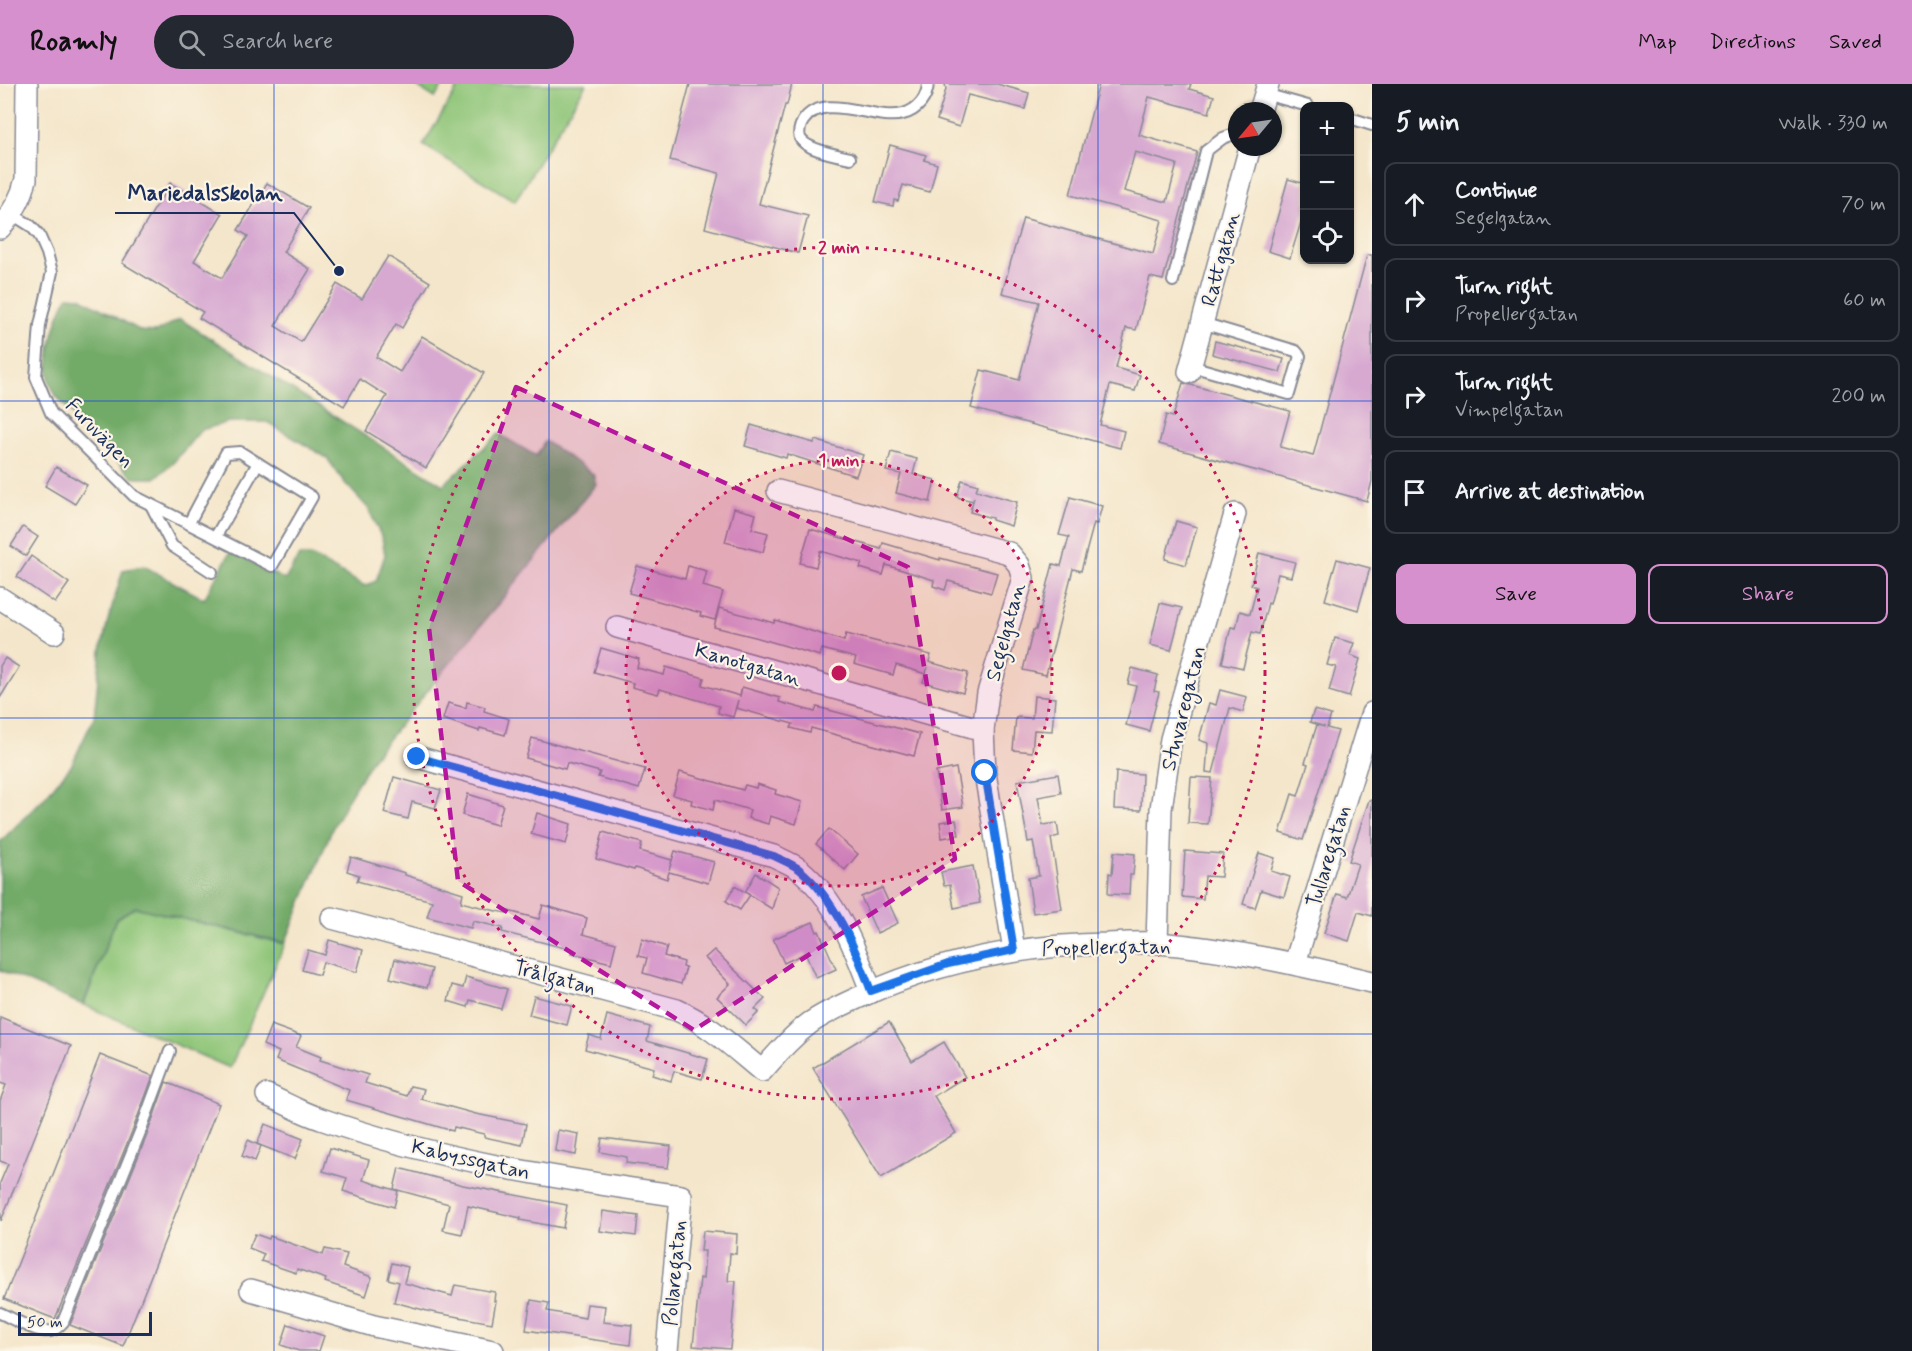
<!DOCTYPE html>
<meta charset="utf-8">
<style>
body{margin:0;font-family:Mynerve,sans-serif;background:#242831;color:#f1f3f6}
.controls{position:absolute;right:18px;top:18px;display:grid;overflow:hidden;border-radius:12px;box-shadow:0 2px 4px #0004}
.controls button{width:54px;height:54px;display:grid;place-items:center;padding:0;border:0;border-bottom:2px solid #363941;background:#171b24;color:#f1f3f6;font:30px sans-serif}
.compass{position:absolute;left:1228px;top:18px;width:54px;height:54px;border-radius:50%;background:#171b24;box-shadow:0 2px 4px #0004;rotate:241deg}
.scale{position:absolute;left:18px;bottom:15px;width:134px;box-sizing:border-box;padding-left:6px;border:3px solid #1b2f5e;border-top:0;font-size:16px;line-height:21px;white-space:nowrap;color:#1b2f5e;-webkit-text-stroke:4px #fcf5e5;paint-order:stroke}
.stop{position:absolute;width:18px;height:18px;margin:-14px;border:4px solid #1a73e8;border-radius:50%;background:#fff}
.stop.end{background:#1a73e8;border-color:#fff;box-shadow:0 2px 6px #0008}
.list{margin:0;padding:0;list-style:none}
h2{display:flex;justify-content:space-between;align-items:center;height:78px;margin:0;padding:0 24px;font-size:26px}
h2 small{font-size:20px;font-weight:400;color:#9ea1a6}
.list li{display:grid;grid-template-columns:39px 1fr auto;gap:18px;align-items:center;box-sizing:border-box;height:84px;margin:0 12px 12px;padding:0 12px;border:2px solid #363941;border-radius:12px}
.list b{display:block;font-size:22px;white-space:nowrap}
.list p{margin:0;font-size:20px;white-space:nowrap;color:#9ea1a6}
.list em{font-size:20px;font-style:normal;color:#9ea1a6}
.actions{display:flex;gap:12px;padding:18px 24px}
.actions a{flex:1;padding:14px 0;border:2px solid #d690ce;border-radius:12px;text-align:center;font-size:21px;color:#d690ce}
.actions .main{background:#d690ce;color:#111}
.icon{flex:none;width:33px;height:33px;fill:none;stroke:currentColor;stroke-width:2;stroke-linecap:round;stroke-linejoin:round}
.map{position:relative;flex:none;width:1372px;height:1267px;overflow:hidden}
header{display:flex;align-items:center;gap:36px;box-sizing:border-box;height:84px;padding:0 30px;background:#d690ce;color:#111}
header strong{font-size:28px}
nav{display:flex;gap:33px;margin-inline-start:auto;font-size:21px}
.search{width:420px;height:54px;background:#242831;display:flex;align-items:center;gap:15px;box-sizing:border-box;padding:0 21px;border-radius:33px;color:#9ea1a6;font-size:22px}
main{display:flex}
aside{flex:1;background:#171b24}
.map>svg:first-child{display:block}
.green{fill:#8ec578;stroke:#547a6b;stroke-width:1.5}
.forest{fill:#72aa68;stroke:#466c63;stroke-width:1.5}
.building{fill:#d7a9d1;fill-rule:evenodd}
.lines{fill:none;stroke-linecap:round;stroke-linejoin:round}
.service-casing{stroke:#888a94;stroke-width:14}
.minor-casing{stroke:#888a94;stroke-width:24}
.service{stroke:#fff;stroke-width:10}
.minor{stroke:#fff;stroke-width:21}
.route{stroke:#1a73e8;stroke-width:8}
.marked{fill:#b5179e;fill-opacity:0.2;stroke:#b5179e;stroke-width:4.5;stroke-dasharray:12 8;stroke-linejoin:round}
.grid{fill:none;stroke:#1d4ed8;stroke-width:1.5;stroke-opacity:0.55}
.ring{fill:none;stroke:#c2185b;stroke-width:3;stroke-dasharray:3 6}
.labels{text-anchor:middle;stroke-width:4.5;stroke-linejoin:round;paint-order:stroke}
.street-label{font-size:21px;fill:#1b2f5e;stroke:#fcf5e5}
.centre{fill:#c2185b;stroke:#fcf5e5;stroke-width:3}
.ring-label{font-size:18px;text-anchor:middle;font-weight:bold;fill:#c2185b;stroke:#fcf5e5;stroke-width:4.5;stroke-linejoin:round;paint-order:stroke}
.leader{fill:none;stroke:#1b2f5e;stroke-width:2}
.callout-dot{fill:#1b2f5e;stroke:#fcf5e5;stroke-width:2}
.callout-label{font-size:22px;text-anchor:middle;font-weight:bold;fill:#1b2f5e;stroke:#fcf5e5;stroke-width:4.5;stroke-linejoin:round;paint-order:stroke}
</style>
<header>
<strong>Roamly</strong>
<div class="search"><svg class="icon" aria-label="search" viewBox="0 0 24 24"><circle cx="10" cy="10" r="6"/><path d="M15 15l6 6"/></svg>Search here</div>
<nav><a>Map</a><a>Directions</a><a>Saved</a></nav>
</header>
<main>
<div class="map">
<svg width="1372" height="1267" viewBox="0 0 1372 1267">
<rect width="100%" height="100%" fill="#fcf5e5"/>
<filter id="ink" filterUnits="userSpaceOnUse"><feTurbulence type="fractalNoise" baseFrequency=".0167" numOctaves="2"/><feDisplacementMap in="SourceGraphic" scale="12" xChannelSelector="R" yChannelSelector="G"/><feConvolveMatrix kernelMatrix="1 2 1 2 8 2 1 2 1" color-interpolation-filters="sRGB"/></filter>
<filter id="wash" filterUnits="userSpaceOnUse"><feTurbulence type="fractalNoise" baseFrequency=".008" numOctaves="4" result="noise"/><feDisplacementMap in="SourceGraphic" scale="24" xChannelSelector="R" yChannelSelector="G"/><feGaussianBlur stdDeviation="1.35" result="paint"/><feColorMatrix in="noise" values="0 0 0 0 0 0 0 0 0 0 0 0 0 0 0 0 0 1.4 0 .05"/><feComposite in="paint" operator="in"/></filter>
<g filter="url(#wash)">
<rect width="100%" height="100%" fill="#f4e6ca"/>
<!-- green -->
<g class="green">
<polygon points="413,0 444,0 435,14"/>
<polygon points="460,0 586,0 515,117 423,61"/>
<polygon points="135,823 285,860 230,984 84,921 116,835"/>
</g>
<!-- forest -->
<path class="forest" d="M68 212 80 213 141 247 156 248 180 235 443 401 499 350 536 372 545 357 593 390 596 400 372 675 349 713 333 743 285 859 135 823 116 835 83 921 0 886V758L43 715 71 682 94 633 101 566 108 536 123 486 144 482 204 515 231 467 285 496 299 472H311L365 502 376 497 385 471 382 454 368 424 344 398 327 374 267 338H229L201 346 173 379 155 394H133L56 312C54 307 50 301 49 295 46 269 56 234 68 212Z"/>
<g id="blocks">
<!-- building -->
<g class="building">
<polygon points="690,0 792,0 787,21 785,21 759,120 808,132 798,169 705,144 719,89 670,76"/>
<polygon points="945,0 997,0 1029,9 1025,25 968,11 959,43 937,36 946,5"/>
<path d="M1099 0H1191L1189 5 1214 12 1209 29 1149 13 1139 51 1197 68 1163 196 1150 193 1136 246 1126 244 1116 284 1140 291 1135 307 1110 301 1100 341 1124 347 1120 364 971 324 981 286 1019 296 1039 218 1002 209 1023 134 1153 170 1162 136 1070 111ZM1135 68 1177 80 1167 118 1124 107Z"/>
<polygon points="890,61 926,71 924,76 937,80 930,108 903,101 898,117 894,116 893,122 875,118"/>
<polygon points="1288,95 1305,100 1305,125 1290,174 1268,167"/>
<polygon points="170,99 222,130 194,177 222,194 248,152 238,146 267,99 309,124 283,168 310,185 275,242 301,258 337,200 362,215 388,172 430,198 402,244 396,240 376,273 400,288 422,252 484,289 426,384 366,347 387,312 360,295 344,322 199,234 203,228 122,179"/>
<polygon points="1367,171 1372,171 1372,397 1367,417 1159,360 1166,331 1173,333 1183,299 1290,327 1280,363 1313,372"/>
<polygon points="1215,257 1284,275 1280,288 1212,270"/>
<polygon points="751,341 814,359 815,356 863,371 856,392 787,370 786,374 745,362"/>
<polygon points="891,368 917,375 913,390 935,396 930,418 896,409 901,390 886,387"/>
<polygon points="56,383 87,401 75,420 45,402"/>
<polygon points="962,396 978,401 976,406 1017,418 1011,442 992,436 992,434 970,428 974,413 973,417 957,413"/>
<polygon points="1070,413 1102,422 1097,440 1094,439 1081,487 1073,485 1046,591 1023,586 1033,546 1036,546 1053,480 1061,482 1069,453 1059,451"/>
<polygon points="734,424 756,430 752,445 768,449 763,468 725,458"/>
<polygon points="1176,437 1197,443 1186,481 1165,475"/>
<polygon points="23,443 38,453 26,472 11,462"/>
<polygon points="810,445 881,465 883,459 940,476 940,474 997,489 991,509 948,497 945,506 933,502 934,496 886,481 883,491 860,484 862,479 820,467 816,483 800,479"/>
<polygon points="1259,469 1295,478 1291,493 1278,490 1270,520 1268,519 1260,550 1252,548 1243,584 1222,579 1231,543 1236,544 1240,527 1250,530 1257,503 1251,501"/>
<polygon points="31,472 69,499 55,519 17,493"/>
<polygon points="1337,475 1370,484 1358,526 1325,516"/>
<polygon points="637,482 685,495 688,482 707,487 703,502 723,508 715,536 700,532 701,529 629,509"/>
<polygon points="1160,519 1182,524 1171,566 1150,561"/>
<polygon points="719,524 774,539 775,536 844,557 846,550 931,571 929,578 968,589 963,609 923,598 928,583 926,590 896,581 893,591 854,580 856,574 822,565 820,572 755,553 714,543"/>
<polygon points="1335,554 1354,559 1350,571 1360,575 1349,613 1329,607 1336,583 1327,581"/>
<polygon points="601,564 639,575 637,584 664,591 666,583 704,594 702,601 740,612 742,603 780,614 779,618 815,628 817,623 920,650 914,672 811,644 810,649 791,644 793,640 736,624 738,616 733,633 718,629 719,622 660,605 658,610 632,603 633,599 594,588"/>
<polygon points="5,574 19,583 0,614 0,582"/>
<polygon points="1132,584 1158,591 1154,607 1159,608 1149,647 1126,641 1136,602 1128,600"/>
<polygon points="1220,606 1247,613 1243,628 1230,624 1213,689 1206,688 1208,659 1199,656 1209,619 1216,621"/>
<polygon points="1034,612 1055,614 1052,647 1034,646 1032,668 1013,666 1016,633 1032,634"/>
<polygon points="467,618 485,623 484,627 509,635 505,651 480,644 479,647 443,635 448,619 466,624"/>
<polygon points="1314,626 1331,631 1327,644 1338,647 1303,756 1280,749 1292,710 1298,712 1308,680 1305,679 1317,641 1325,643 1310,638"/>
<polygon points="532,654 645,685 639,705 598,693 600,688 567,679 565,685 526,674"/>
<polygon points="956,684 963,723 942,726 936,688"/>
<polygon points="680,688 743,706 745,701 756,704 757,700 776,706 775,710 802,718 796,740 770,732 768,740 748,734 750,726 715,716 713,726 691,720 692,716 673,711"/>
<polygon points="1116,688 1142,690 1141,726 1114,725"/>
<polygon points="1058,690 1061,709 1038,713 1043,741 1057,739 1059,752 1051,754 1062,825 1033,829 1028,794 1039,792 1033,757 1028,758 1017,697"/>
<polygon points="394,693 441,706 435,724 412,718 408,735 384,729"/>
<polygon points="1191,693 1212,694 1208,740 1188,739"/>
<polygon points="468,710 503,721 497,741 462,731"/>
<polygon points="1369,716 1372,716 1372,832 1358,828 1349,857 1324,849 1337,810 1347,813 1358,780 1349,777"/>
<polygon points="537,729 571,740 566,760 531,750"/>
<polygon points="956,736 959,751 942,754 940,738"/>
<polygon points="829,745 858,770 845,786 816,760"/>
<polygon points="603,748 642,759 640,767 672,776 669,786 675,767 714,778 708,799 669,788 667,795 635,784 634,786 596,775"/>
<polygon points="1185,767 1223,770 1221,793 1205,792 1203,815 1182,813"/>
<polygon points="1114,768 1135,770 1133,791 1130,791 1129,811 1108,810 1109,789 1112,790"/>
<polygon points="1259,769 1275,774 1271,787 1290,793 1284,813 1261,806 1255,824 1243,820"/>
<polygon points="351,773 405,789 405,791 463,809 461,818 496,827 507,829 508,827 539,835 543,821 587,834 583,850 616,859 611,879 572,869 573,866 502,848 503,844 473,837 471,844 427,833 432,817 357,797 359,791 347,787"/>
<polygon points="973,782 980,819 954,824 950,801 944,802 941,788"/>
<polygon points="756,789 778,803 772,825 745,808"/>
<polygon points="735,802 750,811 740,826 726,817"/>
<polygon points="882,804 898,839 877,849 861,813"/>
<polygon points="813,838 817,848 819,847 836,885 816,894 805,869 784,879 773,855"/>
<polygon points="642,855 667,863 664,872 684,878 683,883 686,884 681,900 643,889 647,874 638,872"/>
<polygon points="329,856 363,866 357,888 323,878 319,891 302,886 308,866 325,871"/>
<polygon points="714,866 765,915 755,925 759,928 746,941 717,913 730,900 705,874"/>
<polygon points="395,875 432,885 427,904 390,894"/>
<polygon points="466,893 507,905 501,925 470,916 468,923 448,917 452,901 463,904"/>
<polygon points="534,912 572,922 567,941 529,931"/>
<polygon points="607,931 650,943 647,957 708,975 702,995 674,987 671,997 652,991 654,984 585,965 589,951 601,955"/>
<polygon points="0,933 71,962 1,1137 0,1099 8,1080 0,1077 0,1017 6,1001 0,999"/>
<polygon points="889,938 912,977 944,958 965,993 934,1012 956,1049 881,1094 813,984"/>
<polygon points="271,941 301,952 296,963 321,973 320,976 368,991 365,999 407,1012 410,1002 424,1005 421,1015 476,1030 526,1040 522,1061 484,1053 484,1050 454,1043 453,1047 346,1016 349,1006 276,976 279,968 263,961"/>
<polygon points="100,971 153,992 133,1045 55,1235 4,1215"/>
<polygon points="166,998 219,1020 123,1262 70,1241 147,1051"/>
<polygon points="265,1040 303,1055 295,1075 257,1060"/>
<polygon points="558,1046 579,1050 576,1071 555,1067"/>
<polygon points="602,1054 671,1062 668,1084 626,1079 627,1073 600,1068"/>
<polygon points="248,1056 261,1062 255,1077 242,1072"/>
<polygon points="330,1064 369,1076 363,1096 398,1107 394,1123 343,1107 347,1094 323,1087"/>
<polygon points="399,1084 463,1101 567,1121 563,1144 520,1136 521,1134 468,1122 462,1150 443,1146 449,1120 394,1105"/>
<polygon points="603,1127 638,1132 636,1152 600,1147"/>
<polygon points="703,1147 737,1150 736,1170 730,1169 728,1197 736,1197 730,1265 693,1262 700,1194 703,1195 705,1167 701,1167"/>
<polygon points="255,1150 269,1155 270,1152 323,1171 325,1165 347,1170 343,1183 372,1193 366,1212 325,1198 326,1195 297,1185 296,1189 261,1177 264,1170 249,1164"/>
<polygon points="392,1179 408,1183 404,1199 452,1212 455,1201 495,1208 494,1217 496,1217 492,1239 431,1228 394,1218 399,1198 388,1195"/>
<polygon points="531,1216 549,1219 547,1227 585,1234 587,1220 605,1222 603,1238 632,1241 630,1261 526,1246"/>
<polygon points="288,1240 324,1252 319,1267 299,1267 281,1261"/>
</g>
</g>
</g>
<g filter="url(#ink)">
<use href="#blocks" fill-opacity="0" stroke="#888a94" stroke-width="1.5"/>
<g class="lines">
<!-- service casing -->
<g class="service-casing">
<g id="service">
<polyline points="1265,10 1308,22"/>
<polyline points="1350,34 1372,41"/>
<path d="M850 74C837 71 806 66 800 54 798 48 800 42 803 37 823 6 875 38 903 30 918 26 927 14 928 0"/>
<polyline points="12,130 31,142 39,151 47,169 52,188 40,241 36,293 51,329 134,412 272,482 312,413 240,368 226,369 189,439"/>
<polyline points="1173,197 1206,67 1223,54 1237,49"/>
<polyline points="1191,282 1289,310 1300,272 1296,267 1202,239"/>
<polyline points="151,421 172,462 212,488"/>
<polyline points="216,452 258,379"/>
<path d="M0 1229C12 1234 38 1250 51 1247 56 1246 59 1242 63 1238L140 1048 170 967"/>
</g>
</g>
<!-- minor casing -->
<g class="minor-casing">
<g id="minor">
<polyline points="1260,27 1268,0"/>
<path d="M0 144C13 129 22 114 26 95L27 0"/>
<polyline points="1189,288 1250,63"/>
<polyline points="778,407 1009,469 1019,481 1023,494 988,609 983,646 985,689 1014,866"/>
<polyline points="0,514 54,549"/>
<polyline points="617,543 983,646"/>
<path d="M417 673 774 772C782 776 792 780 799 785 836 815 855 864 871 907"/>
<path d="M332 834 677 926C709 940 735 965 762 987 777 970 791 953 810 939 826 928 844 920 862 912 940 876 1023 861 1108 860 1125 859 1142 858 1158 859 1231 865 1301 881 1372 898"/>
<polyline points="1157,859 1161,725 1171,655 1235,430"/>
<polyline points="1295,879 1372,629"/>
<path d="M267 1011C285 1019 302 1029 321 1035 437 1076 560 1095 681 1112L667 1267"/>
<polyline points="251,1206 374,1242 493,1267"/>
</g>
</g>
<!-- service -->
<use href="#service" class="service"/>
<!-- minor -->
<use href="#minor" class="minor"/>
</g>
</g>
<g class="lines" filter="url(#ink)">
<!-- route -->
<path class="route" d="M417 673 774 772C782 776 792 780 799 785 836 815 855 864 871 907L948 880 1014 866 985 689"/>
</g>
<!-- marked area -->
<path class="marked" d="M516 303 908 483 955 775 694 946 458 797 429 544Z"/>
<!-- grid -->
<path class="grid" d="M274 0V1267M549 0V1267M823 0V1267M1098 0V1267M0 317H1372M0 634H1372M0 950H1372"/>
<!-- distance rings -->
<circle cx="839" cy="589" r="213" fill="#c2185b" fill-opacity=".12"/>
<g class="ring">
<circle cx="839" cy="589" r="213"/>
<circle cx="839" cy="589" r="426"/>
</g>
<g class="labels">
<!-- street labels -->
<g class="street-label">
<text transform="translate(1220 175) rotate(-75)" y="7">Rattgatan</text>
<text transform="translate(100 349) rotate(46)" y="7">Furuvägen</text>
<text transform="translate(1005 548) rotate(-75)" y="7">Segelgatan</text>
<text transform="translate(748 580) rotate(16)" y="7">Kanotgatan</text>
<text transform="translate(1183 624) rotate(-76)" y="7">Stuvaregatan</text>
<text transform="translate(1328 772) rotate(-73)" y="7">Tullaregatan</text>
<text transform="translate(1106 863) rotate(-1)" y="7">Propellergatan</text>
<text transform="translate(555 893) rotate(15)" y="7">Trålgatan</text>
<text transform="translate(471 1075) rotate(13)" y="7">Kabyssgatan</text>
<text transform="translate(674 1189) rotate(-85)" y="7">Pollaregatan</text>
</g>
</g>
<circle cx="839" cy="589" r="9" class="centre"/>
<g class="ring-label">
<text x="839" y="169">2 min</text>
<text x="839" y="382">1 min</text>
</g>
<!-- callouts -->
<path class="leader" d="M339 187L294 129H115"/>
<circle class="callout-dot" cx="339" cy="187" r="6"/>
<g class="callout-label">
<text x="205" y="116">Mariedalsskolan</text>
</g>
</svg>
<div class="controls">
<button>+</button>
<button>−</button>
<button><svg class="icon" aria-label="locate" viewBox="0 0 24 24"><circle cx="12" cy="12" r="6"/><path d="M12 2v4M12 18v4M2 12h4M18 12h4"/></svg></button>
</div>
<svg class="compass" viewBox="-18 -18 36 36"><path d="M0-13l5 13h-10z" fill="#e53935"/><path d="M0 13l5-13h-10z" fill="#9ea1a6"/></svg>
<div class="scale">50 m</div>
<div class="stop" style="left:985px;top:689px"></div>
<div class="stop end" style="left:417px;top:673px"></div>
</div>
<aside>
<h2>5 min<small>Walk · 330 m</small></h2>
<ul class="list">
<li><svg class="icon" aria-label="ahead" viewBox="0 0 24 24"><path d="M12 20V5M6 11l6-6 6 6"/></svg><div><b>Continue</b><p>Segelgatan</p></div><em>70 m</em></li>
<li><svg class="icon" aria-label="right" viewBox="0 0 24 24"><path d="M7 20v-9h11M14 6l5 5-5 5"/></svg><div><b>Turn right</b><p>Propellergatan</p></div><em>60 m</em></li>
<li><svg class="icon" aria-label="right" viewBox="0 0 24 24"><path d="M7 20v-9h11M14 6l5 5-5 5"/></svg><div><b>Turn right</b><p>Vimpelgatan</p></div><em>200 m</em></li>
<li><svg class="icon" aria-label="arrive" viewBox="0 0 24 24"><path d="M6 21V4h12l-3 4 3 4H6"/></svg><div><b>Arrive at destination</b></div></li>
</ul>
<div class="actions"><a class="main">Save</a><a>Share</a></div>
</aside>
</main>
